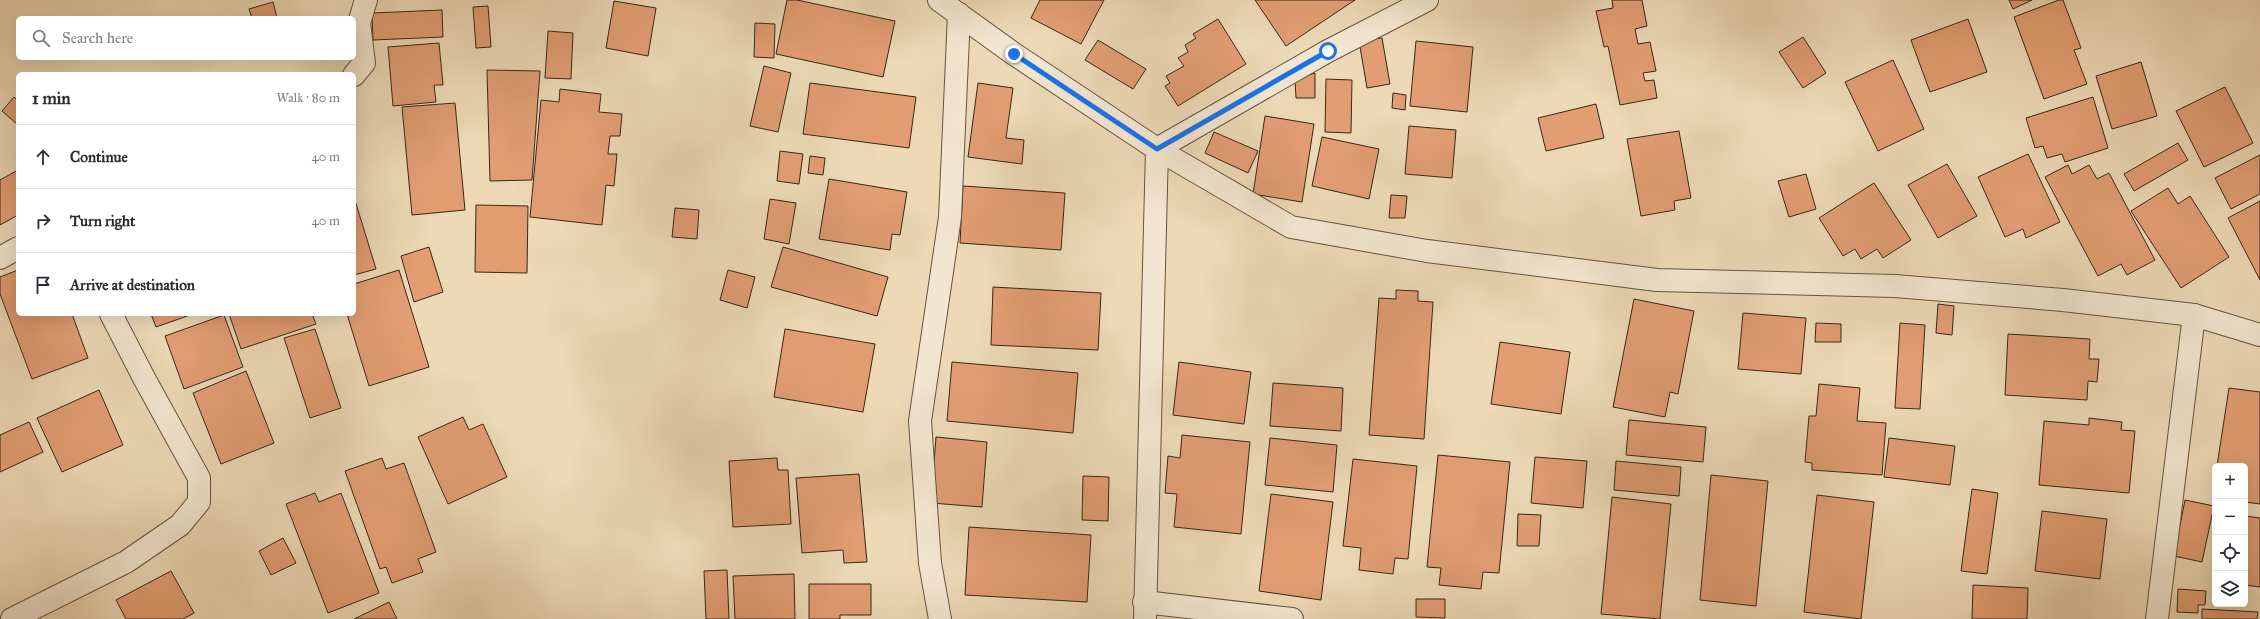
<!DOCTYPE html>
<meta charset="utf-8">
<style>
body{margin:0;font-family:"IM FELL Great Primer",serif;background:#f7f7f7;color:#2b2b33}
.controls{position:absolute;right:12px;bottom:12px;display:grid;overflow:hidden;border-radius:6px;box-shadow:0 4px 16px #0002}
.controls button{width:36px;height:36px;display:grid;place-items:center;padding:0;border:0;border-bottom:1px solid #e1e1e2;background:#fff;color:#2b2b33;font:20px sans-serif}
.stop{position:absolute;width:12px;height:12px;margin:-9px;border:3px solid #1a73e8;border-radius:50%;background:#fff}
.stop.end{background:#1a73e8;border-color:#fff;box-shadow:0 1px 4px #0008}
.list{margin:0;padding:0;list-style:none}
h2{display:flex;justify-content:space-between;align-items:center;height:52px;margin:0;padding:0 16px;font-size:17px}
h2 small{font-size:13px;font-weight:400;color:#7c7c81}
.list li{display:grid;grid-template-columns:26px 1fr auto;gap:12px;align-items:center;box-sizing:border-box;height:64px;padding:0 16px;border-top:1px solid #e1e1e2}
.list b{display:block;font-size:15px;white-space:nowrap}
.list em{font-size:13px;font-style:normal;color:#7c7c81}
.icon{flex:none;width:22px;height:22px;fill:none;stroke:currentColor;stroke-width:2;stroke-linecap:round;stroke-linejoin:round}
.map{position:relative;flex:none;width:2260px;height:619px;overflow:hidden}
.search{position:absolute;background:#fff;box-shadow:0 4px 16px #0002;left:16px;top:16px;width:340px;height:44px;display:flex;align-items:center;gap:10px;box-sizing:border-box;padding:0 14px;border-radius:6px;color:#7c7c81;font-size:15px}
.panel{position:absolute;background:#fff;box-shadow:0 4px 16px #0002;left:16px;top:72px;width:340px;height:244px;border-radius:6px}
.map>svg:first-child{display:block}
.building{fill:#e29d73;stroke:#36271a}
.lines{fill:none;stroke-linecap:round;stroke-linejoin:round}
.minor-casing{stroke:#645441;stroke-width:24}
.minor{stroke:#f3e6d0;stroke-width:22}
.route{stroke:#1a73e8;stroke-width:5}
</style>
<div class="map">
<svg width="2260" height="619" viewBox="0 0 2260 619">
<rect width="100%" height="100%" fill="#edd9b6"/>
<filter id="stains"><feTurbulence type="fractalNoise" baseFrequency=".005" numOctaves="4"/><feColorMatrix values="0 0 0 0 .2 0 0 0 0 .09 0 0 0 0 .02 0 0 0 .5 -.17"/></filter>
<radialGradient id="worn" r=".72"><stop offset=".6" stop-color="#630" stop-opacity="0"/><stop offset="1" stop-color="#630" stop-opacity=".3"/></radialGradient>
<!-- building -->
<g class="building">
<polygon points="787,0 797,0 895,21 883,77 776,54"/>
<polygon points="1040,0 1104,0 1081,44 1031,18"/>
<polygon points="1255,0 1355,0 1286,46"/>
<polygon points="1612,0 1642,0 1647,26 1635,29 1638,44 1650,42 1656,71 1643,73 1645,81 1654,80 1657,98 1620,105 1608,46 1604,47 1596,11 1613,8"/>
<polygon points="2009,0 2032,0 2013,9"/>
<polygon points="2059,0 2063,0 2081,48 2074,50 2087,84 2044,99 2014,17"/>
<polygon points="614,1 656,8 648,56 606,48"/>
<polygon points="273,2 277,18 252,18 249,9"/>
<polygon points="488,6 491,47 476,48 473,7"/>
<polygon points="442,10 443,37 373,40 372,13"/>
<polygon points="1218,19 1246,64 1178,106 1165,86 1170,83 1166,76 1184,66 1178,58 1188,52 1185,45 1196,38 1193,34"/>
<polygon points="1968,19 1987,72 1930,92 1911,40"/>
<polygon points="755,23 775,24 774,58 754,57"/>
<polygon points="548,31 573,33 571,79 545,78"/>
<polygon points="1803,37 1826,73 1803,88 1779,52"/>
<polygon points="1382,38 1390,84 1367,88 1359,41"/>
<polygon points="1098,40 1146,69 1133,89 1085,60"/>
<polygon points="1416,41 1473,47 1467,112 1410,106"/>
<polygon points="439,43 443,85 434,85 436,102 393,106 388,47"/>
<polygon points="1893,60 1924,129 1878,151 1845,82"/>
<polygon points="2141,62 2157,116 2112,129 2096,76"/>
<polygon points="764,66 791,73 778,132 750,126"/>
<polygon points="487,70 540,71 532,180 490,181"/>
<polygon points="1315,73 1315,98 1296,98 1295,79"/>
<polygon points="1326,79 1352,80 1351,133 1325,132"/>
<polygon points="810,83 916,97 909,148 803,134"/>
<polygon points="978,83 1013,88 1006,138 1024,140 1022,164 968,157"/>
<polygon points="2225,87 2253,143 2204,167 2176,111"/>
<polygon points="560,89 601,94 599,112 622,114 620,136 610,136 608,154 617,154 614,186 606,185 602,225 530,217 541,100 559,102"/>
<polygon points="1393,93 1406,95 1405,110 1392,108"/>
<polygon points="14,97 18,101 18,125 2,111"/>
<polygon points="2093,97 2108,148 2065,162 2062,154 2047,158 2043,146 2035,148 2026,118"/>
<polygon points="455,103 465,210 412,215 402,107"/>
<polygon points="1596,104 1604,138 1546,151 1538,118"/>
<polygon points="1265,116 1314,124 1302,202 1253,194"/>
<polygon points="1409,126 1456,130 1452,178 1405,174"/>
<polygon points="1679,131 1691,198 1674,201 1675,210 1641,216 1627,139"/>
<polygon points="1214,132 1258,151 1248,173 1205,153"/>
<polygon points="1322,137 1379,149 1369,199 1312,186"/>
<polygon points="2178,143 2188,160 2134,191 2124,174"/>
<polygon points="780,151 803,154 799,184 777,181"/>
<polygon points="2028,154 2060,222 2026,238 2023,229 2005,237 1978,177"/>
<polygon points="2260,155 2260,194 2231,209 2215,178"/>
<polygon points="810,156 825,158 823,175 808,173"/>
<polygon points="1947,164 1977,216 1938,238 1908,185"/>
<polygon points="2068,165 2072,174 2089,165 2097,179 2109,173 2155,260 2127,275 2121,264 2098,276 2045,177"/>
<polygon points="18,170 18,215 0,225 0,180"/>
<polygon points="1806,174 1816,209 1789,217 1778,181"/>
<polygon points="829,179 907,192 900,235 892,234 890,250 819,239"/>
<polygon points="1874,183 1911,240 1883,258 1877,249 1861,259 1855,249 1843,256 1819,218"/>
<polygon points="963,186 1065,193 1061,250 960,243"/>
<polygon points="2168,188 2178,204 2190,196 2229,257 2181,288 2131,211"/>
<polygon points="1391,195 1407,196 1405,218 1389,218"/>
<polygon points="354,197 376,269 354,275"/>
<polygon points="770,199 796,203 789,244 764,239"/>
<polygon points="2260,201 2260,280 2228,218"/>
<polygon points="476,205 528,206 527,273 475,272"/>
<polygon points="675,208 699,210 697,239 672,237"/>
<polygon points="429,247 443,292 414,302 401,256"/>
<polygon points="783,247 888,277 877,316 771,287"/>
<polygon points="18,270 18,314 72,314 88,358 32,379 0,294 0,277"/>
<polygon points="399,270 429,367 369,386 347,314 354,314 354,284"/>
<polygon points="728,270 755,277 747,308 720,300"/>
<polygon points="993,287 1101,293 1098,350 991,345"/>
<polygon points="1396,290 1418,291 1418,301 1433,302 1424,439 1369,435 1379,298 1396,299"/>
<polygon points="1634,299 1694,311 1678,394 1670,392 1665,417 1613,407"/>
<polygon points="1938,304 1954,306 1952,335 1936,333"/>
<polygon points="1743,313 1806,318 1801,374 1738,369"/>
<polygon points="151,314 193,314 156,327"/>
<polygon points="229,314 312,314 316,324 241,349"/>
<polygon points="224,315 243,367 184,389 165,336"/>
<polygon points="1816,323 1841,324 1841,342 1815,342"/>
<polygon points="1900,323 1925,325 1920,409 1895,408"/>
<polygon points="315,329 341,408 310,418 284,338"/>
<polygon points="785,329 875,344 863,412 774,397"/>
<polygon points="2008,334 2090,339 2089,359 2099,359 2097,382 2088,381 2087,400 2005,395"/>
<polygon points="1500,342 1570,352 1561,414 1491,404"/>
<polygon points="952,362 1078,373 1073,433 947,421"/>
<polygon points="1179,362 1251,372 1244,424 1173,415"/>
<polygon points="246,371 274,443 221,464 193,393"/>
<polygon points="1273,383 1343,388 1341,431 1270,426"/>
<polygon points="1819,384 1860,388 1857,421 1886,423 1882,475 1812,470 1812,463 1805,462 1809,416 1816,416"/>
<polygon points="2229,388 2260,392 2260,504 2245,502 2245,466 2217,466"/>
<polygon points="99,390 123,445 62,472 37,418"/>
<polygon points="463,417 469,430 483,424 507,477 448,504 418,437"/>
<polygon points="2089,418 2122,422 2121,430 2135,431 2129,493 2039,485 2044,421 2089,425"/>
<polygon points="1629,420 1706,427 1703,462 1626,455"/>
<polygon points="29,422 43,452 0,472 0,435"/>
<polygon points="1182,435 1250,442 1241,534 1174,527 1177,494 1165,493 1168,456 1180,458"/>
<polygon points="936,437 987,442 982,507 931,503"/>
<polygon points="1270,438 1337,445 1333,492 1265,485"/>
<polygon points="1889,438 1955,446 1950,485 1884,477"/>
<polygon points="1438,455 1510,462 1499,573 1483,572 1481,589 1439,585 1441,568 1427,567"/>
<polygon points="1535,457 1587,461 1583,508 1531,503"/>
<polygon points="382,458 386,469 404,463 436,552 418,559 423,572 392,583 386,567 380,569 345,471"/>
<polygon points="777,458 778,470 788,470 791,524 733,527 729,461"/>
<polygon points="1353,459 1417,466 1408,559 1395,558 1393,574 1359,570 1361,548 1343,546"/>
<polygon points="1616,461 1681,467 1679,496 1614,490"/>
<polygon points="859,474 867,562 844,563 843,550 802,553 796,478"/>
<polygon points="1711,475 1768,481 1756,606 1700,600"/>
<polygon points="1083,476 1109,477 1108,521 1082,520"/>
<polygon points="1972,489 1998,493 1987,574 1961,571"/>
<polygon points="315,493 319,502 341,493 379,593 328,613 286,504"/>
<polygon points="1271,494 1333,502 1321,600 1259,591"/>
<polygon points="1817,495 1874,502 1861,619 1804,612"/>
<polygon points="1612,497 1671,504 1660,619 1601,614"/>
<polygon points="2185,500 2214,506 2202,562 2174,556"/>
<polygon points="2042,511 2107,519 2100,579 2035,571"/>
<polygon points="1518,514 1541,515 1539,546 1517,546"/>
<polygon points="2245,516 2260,518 2260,587 2245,585"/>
<polygon points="969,527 1091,535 1087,602 965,595"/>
<polygon points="283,538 296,563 271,575 259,551"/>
<polygon points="727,570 729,619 706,619 704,571"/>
<polygon points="171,571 194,613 183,619 126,619 116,600"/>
<polygon points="794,574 795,619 735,619 733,576"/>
<polygon points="809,584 871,584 871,615 840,615 840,619 809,619"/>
<polygon points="1973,585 2028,588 2027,619 1972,619"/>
<polygon points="2178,589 2206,591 2205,605 2198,605 2198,613 2177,612"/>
<polygon points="1416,599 1445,599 1445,618 1416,617"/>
<polygon points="389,602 397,619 354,619"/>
<polygon points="2202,609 2258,612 2257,619 2202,619"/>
</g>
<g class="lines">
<!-- minor casing -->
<g class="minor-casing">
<g id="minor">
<polyline points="939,0 1014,54 1157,149 1291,227 1427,251 1657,280 1895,286 2063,300 2194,315 2260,335"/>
<polyline points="354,75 364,63 359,23 366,0"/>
<polyline points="0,258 18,248"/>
<polyline points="1144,602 1292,619"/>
<polyline points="12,619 126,562 180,525 199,502 199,478 144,378 111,314"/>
<polyline points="940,619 930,563 920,421 950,217 959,14"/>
<polyline points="1145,619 1157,149 1328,51 1427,0"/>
<polyline points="2157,619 2194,315"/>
</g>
</g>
<!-- minor -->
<use href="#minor" class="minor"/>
</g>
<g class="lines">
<!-- route -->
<polyline class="route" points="1014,54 1157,149 1328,51"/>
</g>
<rect width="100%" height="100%" filter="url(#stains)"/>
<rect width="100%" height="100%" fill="url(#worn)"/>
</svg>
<div class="controls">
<button>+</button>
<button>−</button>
<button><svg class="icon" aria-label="locate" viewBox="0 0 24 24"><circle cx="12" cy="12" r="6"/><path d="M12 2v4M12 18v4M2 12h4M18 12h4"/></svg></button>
<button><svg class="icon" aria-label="layers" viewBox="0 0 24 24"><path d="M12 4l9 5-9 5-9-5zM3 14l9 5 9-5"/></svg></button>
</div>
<div class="stop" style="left:1328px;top:51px"></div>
<div class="stop end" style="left:1014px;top:54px"></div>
<div class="search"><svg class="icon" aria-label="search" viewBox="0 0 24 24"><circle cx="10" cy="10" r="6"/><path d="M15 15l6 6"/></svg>Search here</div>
<section class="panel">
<h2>1 min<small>Walk · 80 m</small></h2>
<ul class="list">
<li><svg class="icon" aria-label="ahead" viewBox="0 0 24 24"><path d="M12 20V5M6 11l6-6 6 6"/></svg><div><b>Continue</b></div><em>40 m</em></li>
<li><svg class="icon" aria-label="right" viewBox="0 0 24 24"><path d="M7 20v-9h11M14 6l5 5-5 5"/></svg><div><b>Turn right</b></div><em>40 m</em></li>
<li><svg class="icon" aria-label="arrive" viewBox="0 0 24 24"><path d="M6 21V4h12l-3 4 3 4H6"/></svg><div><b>Arrive at destination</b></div></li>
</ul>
</section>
</div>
